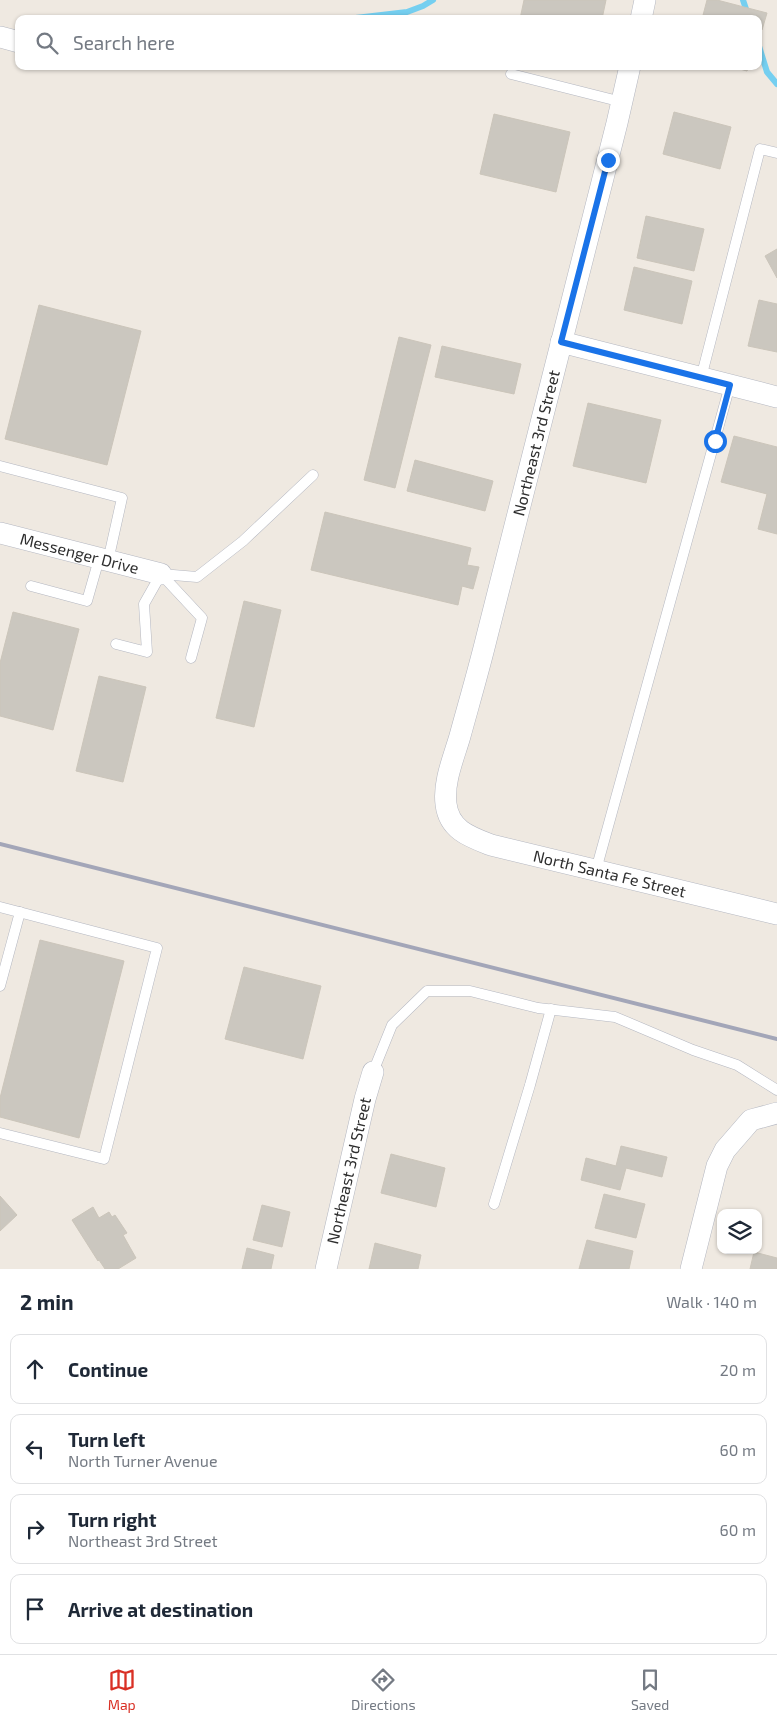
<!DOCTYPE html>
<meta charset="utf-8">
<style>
body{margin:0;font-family:"Exo 2",sans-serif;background:#f2f2f3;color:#1f2937}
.controls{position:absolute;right:15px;bottom:15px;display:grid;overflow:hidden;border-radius:10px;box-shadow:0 1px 4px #0004}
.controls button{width:45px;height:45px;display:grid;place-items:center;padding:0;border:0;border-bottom:1px solid #e0e1e3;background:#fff;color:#1f2937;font:25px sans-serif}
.stop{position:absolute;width:15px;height:15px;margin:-11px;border:4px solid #1a73e8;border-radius:50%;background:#fff}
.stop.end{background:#1a73e8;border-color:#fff;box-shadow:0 1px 5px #0008}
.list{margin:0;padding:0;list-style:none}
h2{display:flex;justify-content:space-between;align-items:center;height:65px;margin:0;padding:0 20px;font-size:21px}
h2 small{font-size:16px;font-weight:400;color:#747a83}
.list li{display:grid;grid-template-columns:32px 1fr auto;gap:15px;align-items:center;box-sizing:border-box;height:70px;margin:0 10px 10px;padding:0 10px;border:1px solid #e0e1e3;border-radius:10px}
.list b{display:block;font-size:19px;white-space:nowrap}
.list p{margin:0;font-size:16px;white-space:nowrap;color:#747a83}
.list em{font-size:16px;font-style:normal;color:#747a83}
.icon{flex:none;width:28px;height:28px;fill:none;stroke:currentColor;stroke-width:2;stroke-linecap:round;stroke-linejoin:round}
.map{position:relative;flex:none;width:777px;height:1269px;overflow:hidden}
.search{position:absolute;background:#fff;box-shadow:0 1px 4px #0004;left:15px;right:15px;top:15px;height:55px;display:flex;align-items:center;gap:12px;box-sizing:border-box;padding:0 18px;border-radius:10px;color:#747a83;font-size:19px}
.sheet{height:385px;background:#fff}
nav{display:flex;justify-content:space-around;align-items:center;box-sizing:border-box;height:70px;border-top:1px solid #e0e1e3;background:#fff;font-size:14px;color:#747a83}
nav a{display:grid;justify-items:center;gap:2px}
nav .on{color:#d93025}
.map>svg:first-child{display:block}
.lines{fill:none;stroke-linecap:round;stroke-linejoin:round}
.stream{stroke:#75cff0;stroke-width:6}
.building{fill:#cbc7bf;stroke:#cbc5ba}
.service-casing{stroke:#b4b7c1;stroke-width:11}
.minor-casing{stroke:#b4b7c1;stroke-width:22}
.service{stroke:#fff;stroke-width:10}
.minor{stroke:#fff;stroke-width:21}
.rail{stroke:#a3a6b8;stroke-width:4}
.route{stroke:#1a73e8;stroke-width:6}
.labels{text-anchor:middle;stroke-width:4;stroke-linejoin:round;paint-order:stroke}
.street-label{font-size:16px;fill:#2e2e2e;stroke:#fff}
</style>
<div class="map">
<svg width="777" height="1269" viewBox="0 0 777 1269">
<rect width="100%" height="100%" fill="#efe9e1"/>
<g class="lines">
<!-- stream -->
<g class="stream">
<polyline points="743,0 748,15"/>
<polyline points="347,19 407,12 423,6 433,0"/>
<polyline points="758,43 767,72 777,84"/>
</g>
</g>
<!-- building -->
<g class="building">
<polygon points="524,0 606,0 602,19 520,19"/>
<polygon points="707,0 717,0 767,13 762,30 758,29 758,19 702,19"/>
<polygon points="729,66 749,66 747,71"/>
<polygon points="674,112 731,127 720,169 663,154"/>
<polygon points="494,114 570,132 556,192 480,174"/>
<polygon points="646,216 704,229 694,271 637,258"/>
<polygon points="777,249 777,278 765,256"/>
<polygon points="634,267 692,281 682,324 624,310"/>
<polygon points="759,300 777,304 777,352 748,346"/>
<polygon points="39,305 141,331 107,465 5,439"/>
<polygon points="399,337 431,345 395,488 364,480"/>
<polygon points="442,346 521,364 514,394 435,377"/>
<polygon points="588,403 661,420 646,483 573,466"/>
<polygon points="734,436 777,447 777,534 758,529 767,494 721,482"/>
<polygon points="415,460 493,481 485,511 407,491"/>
<polygon points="325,512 471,548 467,565 479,567 473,589 462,586 458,605 311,570"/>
<polygon points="244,601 281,610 254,727 216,718"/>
<polygon points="13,612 79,629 53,730 0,716 0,663"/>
<polygon points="99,676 146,687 123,782 76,771"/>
<polygon points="40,940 124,961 79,1138 0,1117 0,1098"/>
<polygon points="244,967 321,986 303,1059 225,1039"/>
<polygon points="621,1146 667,1157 662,1177 626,1168 620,1190 581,1180 586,1158 616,1166"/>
<polygon points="391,1154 445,1168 436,1207 381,1193"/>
<polygon points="604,1194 645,1204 636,1238 595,1228"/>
<polygon points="0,1196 17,1215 0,1231"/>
<polygon points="262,1205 290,1212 282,1247 253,1240"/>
<polygon points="93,1207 99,1218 109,1212 112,1217 115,1215 127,1233 123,1235 136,1258 118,1269 105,1269 99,1260 98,1261 72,1220"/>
<polygon points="587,1240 633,1251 629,1269 579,1269"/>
<polygon points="375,1243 421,1255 418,1269 369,1269"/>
<polygon points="247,1248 274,1255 271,1269 242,1269"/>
<polygon points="754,1252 777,1258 777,1269 750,1269"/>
</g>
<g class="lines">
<!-- service casing -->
<g class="service-casing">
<g id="service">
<polyline points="511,74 622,102"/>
<polyline points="701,378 760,149 777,153"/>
<polyline points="0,466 122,498 108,561"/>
<polyline points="161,574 197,577 243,541 313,475"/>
<polyline points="161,574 202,618 191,658"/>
<polyline points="31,586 87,601 99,559"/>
<polyline points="116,644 147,652 144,604 161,574"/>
<polyline points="596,870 730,385"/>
<polyline points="0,907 157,948 104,1159 0,1133"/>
<polyline points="0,986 20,912"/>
<polyline points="373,1072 392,1025 427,991 470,991 538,1008 615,1017 693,1050 737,1065 777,1090"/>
<polyline points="494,1204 530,1085 551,1009"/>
</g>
</g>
<!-- minor casing -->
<g class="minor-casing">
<g id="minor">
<polyline points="641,19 645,0"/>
<polyline points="0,37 19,42"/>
<path id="s1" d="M630 66 617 123C573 294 531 465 487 636 479 669 469 703 460 736 454 757 443 782 446 804 449 830 470 837 491 845L777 914"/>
<polyline points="561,342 777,397"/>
<path id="s2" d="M0 533 161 574"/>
<path id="s3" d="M326 1269 365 1099 373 1072"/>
<polyline points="691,1269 717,1166 725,1150 751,1120 777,1113"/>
</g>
</g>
<!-- service -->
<use href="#service" class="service"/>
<!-- minor -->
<use href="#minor" class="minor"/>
<!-- rail -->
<polyline class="rail" points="0,844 777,1039"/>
</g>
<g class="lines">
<!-- route -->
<polyline class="route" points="608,160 561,342 730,385 715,441"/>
</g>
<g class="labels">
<!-- street labels -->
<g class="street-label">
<text transform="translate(536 443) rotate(-76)" y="6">Northeast 3rd Street</text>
<text dy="6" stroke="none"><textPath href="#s2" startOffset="82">Messenger Drive</textPath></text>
<text dy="6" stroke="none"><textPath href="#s1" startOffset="948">North Santa Fe Street</textPath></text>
<text dy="6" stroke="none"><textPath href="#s3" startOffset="101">Northeast 3rd Street</textPath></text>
</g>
</g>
</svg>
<div class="controls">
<button><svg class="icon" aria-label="layers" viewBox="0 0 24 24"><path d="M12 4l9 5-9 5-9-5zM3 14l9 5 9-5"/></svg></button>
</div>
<div class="stop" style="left:715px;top:441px"></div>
<div class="stop end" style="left:608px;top:160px"></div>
<div class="search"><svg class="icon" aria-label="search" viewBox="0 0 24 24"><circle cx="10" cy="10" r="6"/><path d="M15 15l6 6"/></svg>Search here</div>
</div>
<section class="sheet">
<h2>2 min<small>Walk · 140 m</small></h2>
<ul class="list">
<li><svg class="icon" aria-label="ahead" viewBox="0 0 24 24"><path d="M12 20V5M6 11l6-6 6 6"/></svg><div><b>Continue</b></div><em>20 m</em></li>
<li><svg class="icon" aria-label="left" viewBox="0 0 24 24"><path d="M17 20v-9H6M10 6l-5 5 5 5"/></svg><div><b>Turn left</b><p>North Turner Avenue</p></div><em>60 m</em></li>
<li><svg class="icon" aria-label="right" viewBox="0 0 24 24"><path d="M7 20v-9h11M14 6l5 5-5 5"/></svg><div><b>Turn right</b><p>Northeast 3rd Street</p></div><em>60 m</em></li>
<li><svg class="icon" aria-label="arrive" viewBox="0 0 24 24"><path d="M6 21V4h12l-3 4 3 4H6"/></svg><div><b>Arrive at destination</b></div></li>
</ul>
</section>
<nav>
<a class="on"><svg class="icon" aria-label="map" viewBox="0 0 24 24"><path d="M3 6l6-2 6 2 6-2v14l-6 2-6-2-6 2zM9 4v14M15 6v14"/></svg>Map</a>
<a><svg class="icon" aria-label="directions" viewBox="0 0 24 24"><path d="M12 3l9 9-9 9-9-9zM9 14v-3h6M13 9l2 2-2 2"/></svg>Directions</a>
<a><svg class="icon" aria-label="saved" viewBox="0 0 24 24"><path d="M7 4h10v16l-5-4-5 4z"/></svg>Saved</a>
</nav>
